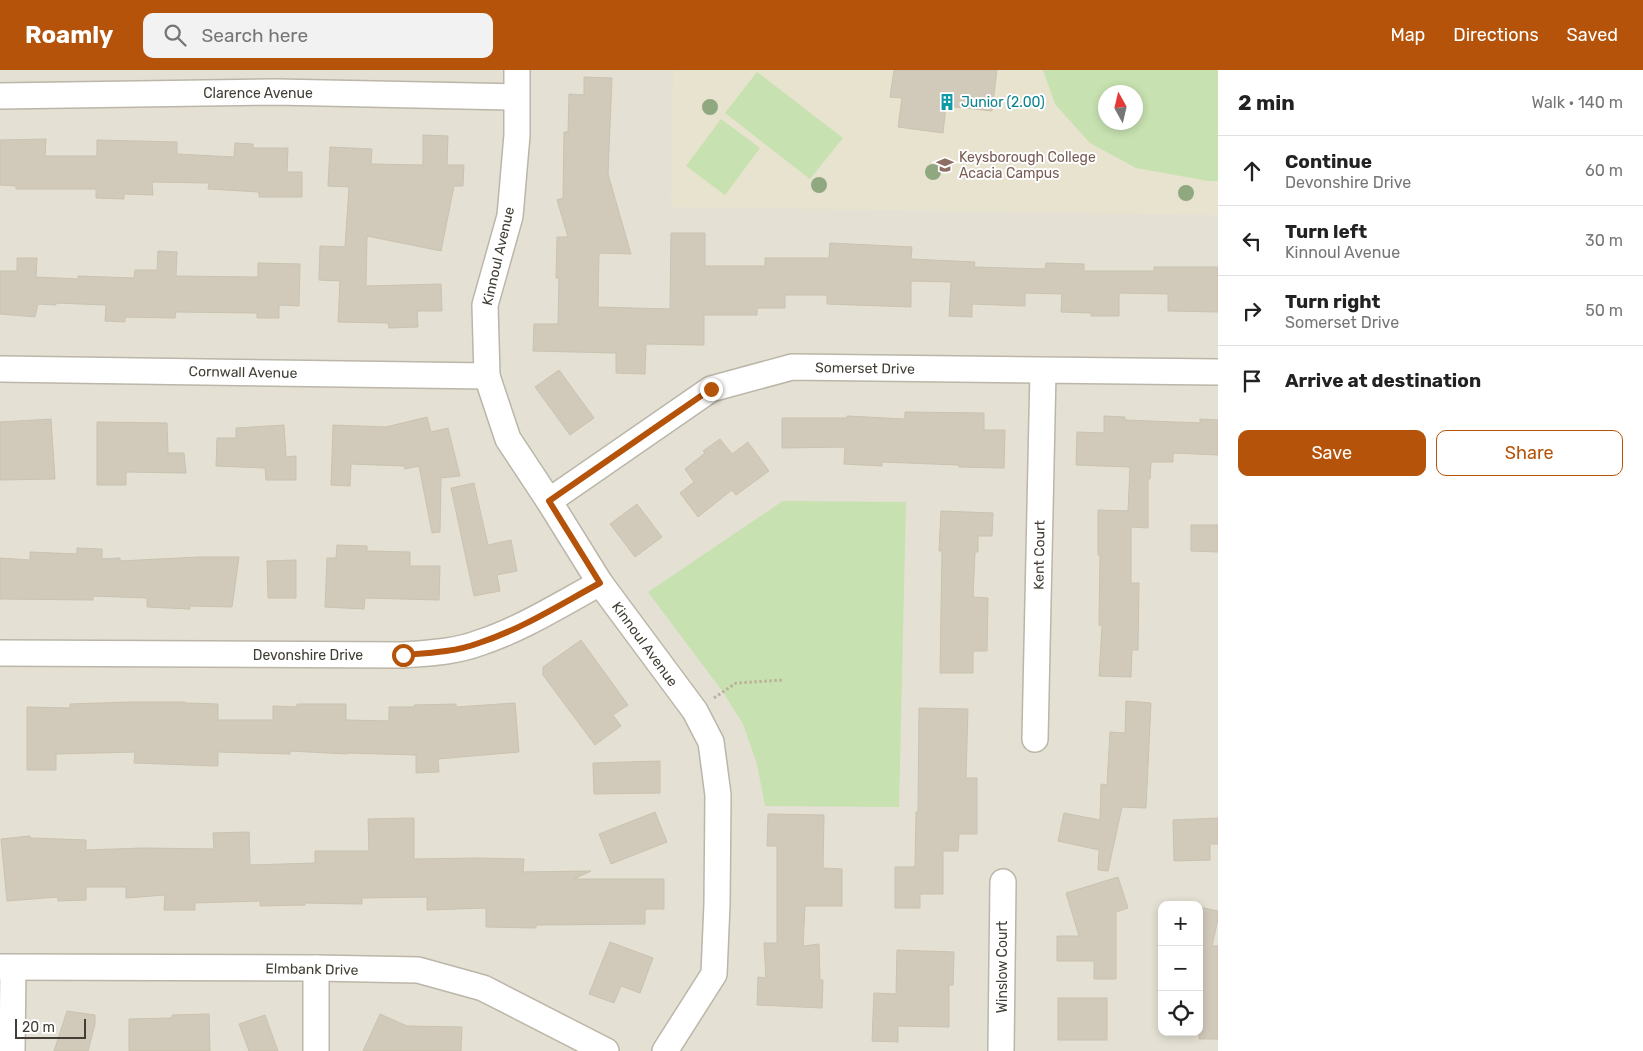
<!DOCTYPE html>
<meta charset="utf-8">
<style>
body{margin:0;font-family:Rubik,sans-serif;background:#f2f2f2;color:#222}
.controls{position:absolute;right:15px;bottom:15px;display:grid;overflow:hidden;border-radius:10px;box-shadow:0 2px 8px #0003}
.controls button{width:45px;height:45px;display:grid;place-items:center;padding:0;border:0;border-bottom:1px solid #e0e0e0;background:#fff;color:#222;font:25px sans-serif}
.compass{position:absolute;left:1098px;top:15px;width:45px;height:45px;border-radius:50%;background:#fff;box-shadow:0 2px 8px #0003;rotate:352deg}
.scale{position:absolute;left:15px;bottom:12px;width:71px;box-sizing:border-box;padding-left:5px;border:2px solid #423e35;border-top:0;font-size:14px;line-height:18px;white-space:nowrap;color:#423e35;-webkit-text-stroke:4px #fff;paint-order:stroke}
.stop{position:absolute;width:15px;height:15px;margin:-11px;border:4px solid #b45309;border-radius:50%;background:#fff}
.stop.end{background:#b45309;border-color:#fff;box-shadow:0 1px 5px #0008}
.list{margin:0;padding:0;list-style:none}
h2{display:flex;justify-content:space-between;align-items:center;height:65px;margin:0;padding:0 20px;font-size:21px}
h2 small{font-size:16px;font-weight:400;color:#767676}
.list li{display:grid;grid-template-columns:32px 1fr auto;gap:15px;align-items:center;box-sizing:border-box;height:70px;padding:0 20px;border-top:1px solid #e0e0e0}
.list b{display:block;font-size:19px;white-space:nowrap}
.list p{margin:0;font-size:16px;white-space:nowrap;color:#767676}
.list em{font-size:16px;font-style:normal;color:#767676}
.actions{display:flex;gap:10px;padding:15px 20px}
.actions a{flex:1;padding:11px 0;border:1px solid #b45309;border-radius:10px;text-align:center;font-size:18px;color:#b45309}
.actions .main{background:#b45309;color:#fff}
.icon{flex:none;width:28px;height:28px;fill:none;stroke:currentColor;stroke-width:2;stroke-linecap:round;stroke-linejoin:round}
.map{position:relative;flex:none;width:1218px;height:981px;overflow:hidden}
header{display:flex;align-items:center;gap:30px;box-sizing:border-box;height:70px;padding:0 25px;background:#b45309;color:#fff}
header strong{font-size:24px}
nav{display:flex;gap:28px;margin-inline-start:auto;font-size:18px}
.search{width:350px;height:45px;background:#f2f2f2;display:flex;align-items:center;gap:12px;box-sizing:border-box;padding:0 18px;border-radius:10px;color:#767676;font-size:19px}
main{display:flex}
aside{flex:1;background:#fff}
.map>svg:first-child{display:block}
.residential{fill:#e4e0d3;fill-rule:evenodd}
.education{fill:#e8e3cf;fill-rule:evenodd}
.green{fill:#c7e1b0;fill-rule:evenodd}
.building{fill:#d1cabb;stroke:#cbc2af}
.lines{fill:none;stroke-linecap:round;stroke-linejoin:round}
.street-casing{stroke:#bbb6a8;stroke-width:28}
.path{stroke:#bbb29a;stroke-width:3;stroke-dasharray:2.5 2.5;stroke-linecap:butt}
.street{stroke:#fff;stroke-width:25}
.tree{fill:#90a880}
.route{stroke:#b45309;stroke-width:6}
.labels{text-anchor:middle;stroke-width:4;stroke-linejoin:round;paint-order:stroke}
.street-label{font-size:14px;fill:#423e35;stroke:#fff}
.culture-label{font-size:14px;fill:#0d838f;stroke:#fff;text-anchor:start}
.education-label{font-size:14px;fill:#785e54;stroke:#fff;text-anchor:start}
</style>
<header>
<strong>Roamly</strong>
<div class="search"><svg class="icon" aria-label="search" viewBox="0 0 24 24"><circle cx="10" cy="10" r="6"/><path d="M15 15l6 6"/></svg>Search here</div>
<nav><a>Map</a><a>Directions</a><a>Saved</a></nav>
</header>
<main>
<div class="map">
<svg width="1218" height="981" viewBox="0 0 1218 981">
<rect width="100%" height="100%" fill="#f0eee4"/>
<!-- residential -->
<path class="residential" d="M0 0H1218V981H0ZM1106 22H1136V52H1106ZM1162 835H1199V962H1162Z"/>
<!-- education -->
<path class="education" d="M673 0H1218V145L671 137ZM1106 22H1136V52H1106Z"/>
<!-- green -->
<g class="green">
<path d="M1043 0H1218V111H1208L1136 98 1090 73 1055 34ZM1136 22V52H1106V22Z"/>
<polygon points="757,2 843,68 810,109 725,43"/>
<polygon points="721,49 760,78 725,125 686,96"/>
<polygon points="783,431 906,432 899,737 765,736 757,694 743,654 723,622 648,522"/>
</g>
<!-- building -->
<g class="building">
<polygon points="894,0 997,0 992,41 946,36 943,63 898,57 902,28 890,27"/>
<polygon points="584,7 612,8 608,104 631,184 599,183 598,237 670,239 671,163 705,163 705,196 765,196 765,188 829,188 830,173 912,177 911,189 975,192 974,197 1045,199 1046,193 1084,194 1084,201 1154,201 1154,197 1218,197 1218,242 1168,241 1168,224 1119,223 1119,246 1091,246 1091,243 1061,242 1062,224 1025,223 1025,236 972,234 972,247 949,246 951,212 911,211 911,237 827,234 827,225 785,225 785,238 757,238 757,245 704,245 704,275 646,274 645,304 616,303 616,283 533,281 534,254 558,254 559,208 556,208 557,167 568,167 557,130 563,128 564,62 568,62 569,24 584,25"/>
<polygon points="423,65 448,66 447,95 464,95 463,116 454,116 441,181 367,166 366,216 441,214 442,241 417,241 418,257 389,258 388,253 338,252 340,211 319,210 320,176 345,177 349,117 328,116 330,77 372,79 371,94 423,95"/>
<polygon points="46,69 45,86 97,86 97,70 177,72 177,84 234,87 235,73 253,74 253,78 288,78 287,102 302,102 302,127 259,127 259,122 208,119 209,113 152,112 153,125 124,124 124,129 96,128 96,119 16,119 16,116 0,115 0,70"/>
<polygon points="158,181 177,182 176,206 258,207 258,193 300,194 299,236 279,235 279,248 257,248 257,243 176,242 175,248 125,247 125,252 105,251 106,235 56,233 56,235 38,234 35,247 0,244 0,201 17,201 17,188 37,188 36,207 78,209 78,206 134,208 135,200 157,200"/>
<polygon points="559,300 594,348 570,365 535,317"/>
<polygon points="905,342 984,343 984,360 1005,360 1004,398 959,397 959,395 882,392 882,396 844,394 845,377 782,378 782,348 847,348 847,346 905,349"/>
<polygon points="1104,346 1125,347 1125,350 1200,353 1200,349 1218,350 1218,385 1173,383 1173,392 1151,392 1150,409 1148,409 1148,458 1131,457 1131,513 1139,513 1138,580 1132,580 1131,607 1099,606 1102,556 1099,555 1100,485 1098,485 1098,440 1128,441 1130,397 1076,395 1077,362 1104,363"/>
<polygon points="427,347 431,362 448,358 460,406 441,408 440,462 432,463 419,396 405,399 404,396 351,394 350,416 331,415 333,355 386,357"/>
<polygon points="51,349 55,409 0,410 0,352"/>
<polygon points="97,352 167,353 168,383 184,383 186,403 126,402 126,415 97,415"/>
<polygon points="284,355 286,387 296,386 296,410 266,410 265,398 216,396 217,368 236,368 236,358"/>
<polygon points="720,369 732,384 748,372 769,401 736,425 732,420 698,447 680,423 694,412 685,399 705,383 703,381"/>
<polygon points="474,413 488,475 511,470 517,501 497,505 500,521 474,526 451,418"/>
<polygon points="637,434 662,467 635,487 610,454"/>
<polygon points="941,441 993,443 992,466 978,466 978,482 975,482 973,527 988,528 987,581 973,581 973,603 940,603 942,481 939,481"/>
<polygon points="1191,455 1218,455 1218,482 1191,481"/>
<polygon points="337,475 367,476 367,481 410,482 410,496 440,496 439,530 365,528 364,539 325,537 327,488 336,488"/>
<polygon points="77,478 102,479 102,489 120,488 120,491 198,487 239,487 232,537 190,536 190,539 147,537 147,528 93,526 93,530 0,529 0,488 30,490 30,482 77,484"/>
<polygon points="296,490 296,528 268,528 267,491"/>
<polygon points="581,570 628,635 613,645 621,656 595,675 543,605 543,597"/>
<polygon points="1126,631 1151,633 1146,738 1122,737 1108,801 1098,800 1099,780 1058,771 1064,743 1100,750 1101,714 1107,715 1110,662 1125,663"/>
<polygon points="131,632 185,632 185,633 218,634 218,650 273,650 273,636 297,637 297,634 346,634 346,650 389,651 389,637 415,637 414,635 456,634 456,637 515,633 519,682 438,689 439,702 416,703 416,685 347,683 347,684 290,681 290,684 218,682 218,696 134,693 135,682 56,684 56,700 27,700 27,637 70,638 70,634"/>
<polygon points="919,638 968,639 966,708 977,708 977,764 959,764 958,781 943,781 943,824 920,824 920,838 895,838 895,797 915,797 916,742 918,742"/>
<polygon points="660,691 660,723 594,724 593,693"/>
<polygon points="655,742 667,772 611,794 599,764"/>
<polygon points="768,744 824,745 823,798 842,799 842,836 805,836 803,876 819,874 820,910 823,910 822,938 757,935 758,907 766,908 764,873 777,873 777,776 767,776"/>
<polygon points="414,748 414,789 479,788 524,789 523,802 591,801 574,809 664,809 664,839 645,839 645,854 536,855 536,858 486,857 486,838 427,840 427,827 362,828 362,834 305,833 305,835 260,836 260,831 195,833 195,840 164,840 165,825 126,828 126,817 86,817 86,830 58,831 58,827 7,831 1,769 30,766 30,768 86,770 86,780 143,778 214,779 213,763 249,762 250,795 315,793 315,781 369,781 368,749"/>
<polygon points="1218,748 1218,774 1210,774 1210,790 1174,791 1173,750"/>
<polygon points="1118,807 1128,838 1116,842 1116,909 1094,909 1094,891 1057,891 1057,866 1079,866 1066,823"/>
<polygon points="1199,837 1218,841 1218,849 1212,876 1218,876 1218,969 1199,969"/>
<polygon points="610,872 653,888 640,923 621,916 614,933 589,924"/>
<polygon points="897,880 954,882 953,915 949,915 949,957 898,956 898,972 872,971 874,923 896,924"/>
<rect x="1058" y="928" width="49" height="42"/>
<polygon points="67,941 95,945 95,954 88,981 54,981"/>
<polygon points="209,944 210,981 129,981 129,949 172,948 172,945"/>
<polygon points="380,944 407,956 462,957 461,981 363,981"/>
<polygon points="265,945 278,981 249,981 239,954"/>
</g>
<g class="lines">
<!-- street casing -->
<g class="street-casing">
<g id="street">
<polyline points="517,0 517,65 510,146 485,235 487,306 508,369 549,431 600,513 695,641 711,672 718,725 717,834 714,904 665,981"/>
<polyline points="0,26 276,22 516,27"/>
<polyline points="0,299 487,306"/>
<polyline points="549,431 711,319 792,297 1218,302"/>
<path d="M0 583 403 585C429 583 455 582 479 573 522 559 561 534 600 513"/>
<polyline points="1035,669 1043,301"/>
<polyline points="0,897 316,898 418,900 483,918 606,981"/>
<polyline points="12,981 13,898"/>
<polyline points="316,981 316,898"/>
<polyline points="1001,981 1003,812"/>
</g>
</g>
<!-- path -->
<polyline class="path" points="714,628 736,613 784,610"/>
<!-- street -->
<use href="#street" class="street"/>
</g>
<!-- trees -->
<g class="tree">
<circle cx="710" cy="37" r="8"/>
<circle cx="933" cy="102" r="8"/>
<circle cx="819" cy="115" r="8"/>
<circle cx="1186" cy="123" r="8"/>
</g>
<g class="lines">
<!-- route -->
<path class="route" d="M403 585C429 583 455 582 479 573 522 559 561 534 600 513L549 431 711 319"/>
</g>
<!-- icons -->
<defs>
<g id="building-bare" transform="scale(1.35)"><path d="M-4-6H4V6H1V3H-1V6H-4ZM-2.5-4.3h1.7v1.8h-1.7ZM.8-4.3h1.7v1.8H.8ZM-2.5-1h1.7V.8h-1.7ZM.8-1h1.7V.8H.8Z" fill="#0f9aa8" stroke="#fff" stroke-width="2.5" paint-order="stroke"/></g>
<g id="school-bare" transform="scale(1.35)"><path d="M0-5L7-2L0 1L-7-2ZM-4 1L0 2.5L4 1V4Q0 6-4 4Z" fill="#8d6e63" stroke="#fff" stroke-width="2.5" paint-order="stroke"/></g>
</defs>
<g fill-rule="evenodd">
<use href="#building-bare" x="947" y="32"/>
<use href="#school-bare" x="945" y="95"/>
</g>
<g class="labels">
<!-- street labels -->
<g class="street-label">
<text x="258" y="28">Clarence Avenue</text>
<text transform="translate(498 186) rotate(-77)" y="5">Kinnoul Avenue</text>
<text transform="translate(865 298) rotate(1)" y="5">Somerset Drive</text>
<text transform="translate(243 302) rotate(1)" y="5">Cornwall Avenue</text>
<text transform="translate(1039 485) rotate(-89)" y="5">Kent Court</text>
<text transform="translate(645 574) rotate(54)" y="5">Kinnoul Avenue</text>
<text x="308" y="590">Devonshire Drive</text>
<text transform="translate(1002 897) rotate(-90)" y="5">Winslow Court</text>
<text transform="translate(312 899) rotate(1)" y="5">Elmbank Drive</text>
</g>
<!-- culture labels -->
<g class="culture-label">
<text x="961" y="37">Junior (2.00)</text>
</g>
<!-- education labels -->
<g class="education-label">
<text x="959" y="92">Keysborough College<tspan x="959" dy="16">Acacia Campus</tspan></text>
</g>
</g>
</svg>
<div class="controls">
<button>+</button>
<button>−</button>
<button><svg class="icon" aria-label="locate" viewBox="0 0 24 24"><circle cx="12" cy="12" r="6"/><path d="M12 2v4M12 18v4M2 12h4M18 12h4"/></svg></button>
</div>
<svg class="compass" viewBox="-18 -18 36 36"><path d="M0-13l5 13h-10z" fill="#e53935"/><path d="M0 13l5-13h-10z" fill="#767676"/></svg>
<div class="scale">20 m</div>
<div class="stop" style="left:403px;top:585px"></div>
<div class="stop end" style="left:711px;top:319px"></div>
</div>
<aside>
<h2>2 min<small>Walk · 140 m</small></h2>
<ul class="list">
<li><svg class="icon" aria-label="ahead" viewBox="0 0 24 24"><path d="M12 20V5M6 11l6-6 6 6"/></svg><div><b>Continue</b><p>Devonshire Drive</p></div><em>60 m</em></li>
<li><svg class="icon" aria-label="left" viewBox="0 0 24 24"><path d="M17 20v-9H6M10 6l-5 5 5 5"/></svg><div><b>Turn left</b><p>Kinnoul Avenue</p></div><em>30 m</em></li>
<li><svg class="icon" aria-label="right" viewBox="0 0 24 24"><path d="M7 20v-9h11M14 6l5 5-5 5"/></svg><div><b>Turn right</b><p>Somerset Drive</p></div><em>50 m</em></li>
<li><svg class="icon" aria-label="arrive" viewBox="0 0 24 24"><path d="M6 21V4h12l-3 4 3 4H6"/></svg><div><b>Arrive at destination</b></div></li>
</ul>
<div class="actions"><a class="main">Save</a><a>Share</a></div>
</aside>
</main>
